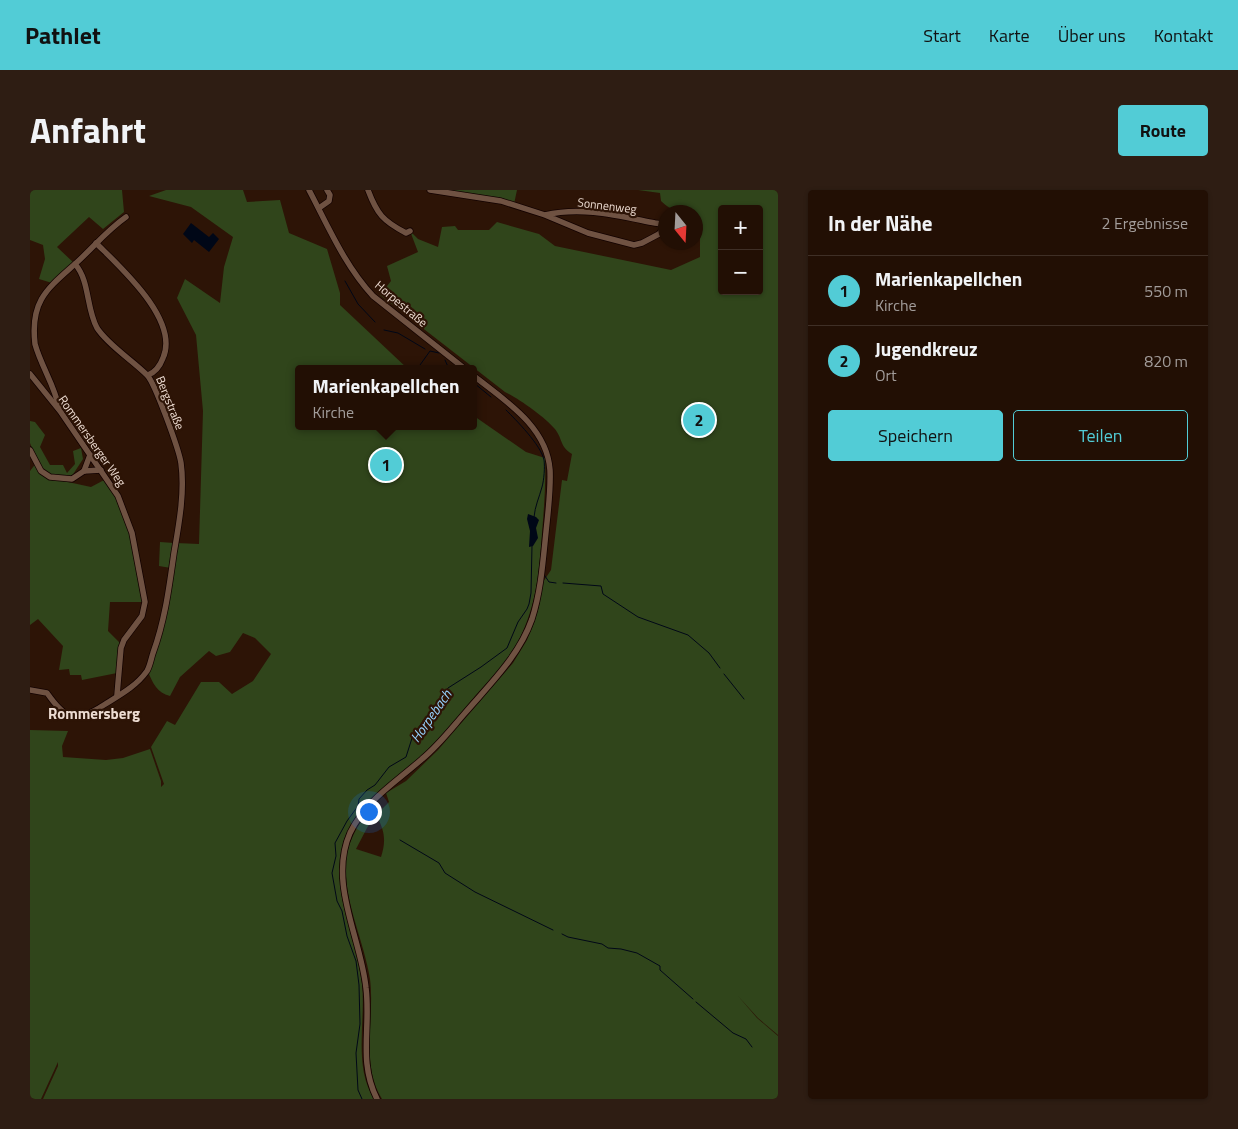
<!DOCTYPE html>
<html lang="de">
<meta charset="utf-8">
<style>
body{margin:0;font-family:"Titillium Web",sans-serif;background:#2e1d13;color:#f1f3f6}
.controls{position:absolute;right:15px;top:15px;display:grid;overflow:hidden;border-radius:5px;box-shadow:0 1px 4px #0004}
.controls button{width:45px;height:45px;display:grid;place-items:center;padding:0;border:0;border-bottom:1px solid #3f2f26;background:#220f04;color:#f1f3f6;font:25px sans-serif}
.compass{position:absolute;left:628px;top:15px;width:45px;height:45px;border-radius:50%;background:#220f04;box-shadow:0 1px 4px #0004;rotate:162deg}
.you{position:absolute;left:338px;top:621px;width:18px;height:18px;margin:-12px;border:4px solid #fff;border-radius:50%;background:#1a73e8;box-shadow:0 0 0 8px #1a73e833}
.badge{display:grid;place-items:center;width:32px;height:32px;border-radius:50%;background:#52ccd6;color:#111;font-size:16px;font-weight:700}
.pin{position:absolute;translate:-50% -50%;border:2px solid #fff;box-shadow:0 1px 5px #0006}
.popup{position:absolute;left:265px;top:175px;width:182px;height:65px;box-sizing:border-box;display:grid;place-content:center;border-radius:5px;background:#220f04;filter:drop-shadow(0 1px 4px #0005);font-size:16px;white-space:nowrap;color:#a29c9a}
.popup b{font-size:19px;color:#f1f3f6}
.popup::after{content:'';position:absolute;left:50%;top:100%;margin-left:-10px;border:10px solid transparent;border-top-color:#220f04}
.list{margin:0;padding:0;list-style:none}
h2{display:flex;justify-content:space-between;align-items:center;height:65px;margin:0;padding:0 20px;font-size:21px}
h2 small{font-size:16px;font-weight:400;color:#a29c9a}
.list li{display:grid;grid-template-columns:32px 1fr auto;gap:15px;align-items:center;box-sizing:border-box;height:70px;padding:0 20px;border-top:1px solid #3f2f26}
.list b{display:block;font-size:19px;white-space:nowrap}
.list p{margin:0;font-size:16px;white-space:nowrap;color:#a29c9a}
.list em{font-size:16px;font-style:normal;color:#a29c9a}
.actions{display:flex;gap:10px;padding:15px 20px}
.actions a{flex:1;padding:11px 0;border:1px solid #52ccd6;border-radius:5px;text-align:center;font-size:18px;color:#52ccd6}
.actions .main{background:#52ccd6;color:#111}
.map{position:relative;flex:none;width:748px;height:909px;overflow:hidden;border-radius:5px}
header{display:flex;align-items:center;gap:30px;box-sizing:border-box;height:70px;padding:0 25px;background:#52ccd6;color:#111}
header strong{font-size:24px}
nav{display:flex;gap:28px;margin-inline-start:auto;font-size:18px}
.intro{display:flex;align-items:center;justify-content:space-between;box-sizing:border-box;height:120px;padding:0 30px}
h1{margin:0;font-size:35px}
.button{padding:12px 22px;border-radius:5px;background:#52ccd6;color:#111;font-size:18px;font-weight:700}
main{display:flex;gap:30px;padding:0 30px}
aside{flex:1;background:#220f04;border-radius:5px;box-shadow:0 1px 4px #0004}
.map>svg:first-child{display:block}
.green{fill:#30451b;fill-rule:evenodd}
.water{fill:#000717}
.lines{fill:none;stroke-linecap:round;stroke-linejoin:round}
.stream{stroke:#000717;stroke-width:1}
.minor-casing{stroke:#130200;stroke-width:7}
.minor{stroke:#6f5242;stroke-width:5.5}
.labels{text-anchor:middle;stroke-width:4.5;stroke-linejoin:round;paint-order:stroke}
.street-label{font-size:12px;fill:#eddcd2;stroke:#2d1406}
.water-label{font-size:14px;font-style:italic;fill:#96d2ff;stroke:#2d1406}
.quarter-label{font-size:15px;font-weight:bold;fill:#eddcd2;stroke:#2d1406}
</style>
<header>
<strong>Pathlet</strong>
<nav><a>Start</a><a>Karte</a><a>Über uns</a><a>Kontakt</a></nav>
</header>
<div class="intro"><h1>Anfahrt</h1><a class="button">Route</a></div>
<main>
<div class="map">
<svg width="748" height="909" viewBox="0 0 748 909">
<rect width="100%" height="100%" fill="#2d1406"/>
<!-- green -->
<g class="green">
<polygon points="0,0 92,0 94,22 73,39 59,27 27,57 45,74 22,93 9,89 15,69 13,55 0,50"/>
<path d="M136 0H213L217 12 250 10 259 43 297 59 310 103V115L378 179H268V236H444V226L496 262 515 268C516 294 514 318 512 343 509 383 507 413 489 450 479 471 461 488 445 506 427 527 410 549 389 568 361 593 324 614 313 654 300 701 327 748 332 794 336 832 323 875 344 909H13L28 876V872L11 909H0V540L38 541 32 556 33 567 76 570 93 568 120 559 131 591V597L134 594 121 557 137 531 145 535 171 492H189L202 504 223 491 241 464 225 448 213 443 200 462 186 466 179 461 150 487 140 506C127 503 123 493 118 482L122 473 146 353 169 354 173 221 166 145 147 108 155 89 190 113 194 77 203 47 161 17 119 6Z"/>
<polygon points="415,0 487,0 484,14"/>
<path d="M608 0H748V845L728 828 708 806 727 828 748 846V909H352C330 874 345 828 340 789 334 750 313 711 316 670 318 650 331 628 346 614L350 617 337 638 326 659 351 667C356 652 355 641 347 627L353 618 359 612 356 603 376 591 408 560 483 473 497 450 504 433 509 416 513 392 521 380 532 290 537 291 542 264C529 256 533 248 524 238 516 228 488 208 475 202L350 105 361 91 357 76 388 62 380 41 388 49 408 57 412 37 425 36 428 40H459L467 32 509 44 525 56 641 80 670 67V48L666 32V22C648 22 644 23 631 11L630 3ZM692 19H729V101H692Z"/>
<polygon points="0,231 5,232 15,245 10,257 20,275 33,275 37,283 45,274 43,261 51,258 53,269 38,292 61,297 76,289 88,307 99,342 113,412 80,412 78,441 91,454 87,483 52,490 51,485 40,485 39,479 29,480 33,456 8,429 0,435 0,281 7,272 0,253"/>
<polygon points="130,352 144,353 141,378 129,376"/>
</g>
<!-- water -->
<g class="water">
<polygon points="161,33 179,47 183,43 189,49 179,62 164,50 162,53 153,44"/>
<polygon points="498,324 506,327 509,330 506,338 508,348 503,356 499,357 500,341 497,329"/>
</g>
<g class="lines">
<!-- stream -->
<g class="stream">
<polyline points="315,91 328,114 345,132"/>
<polyline points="354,140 368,143 395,159"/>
<polyline points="415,170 419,179"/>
<polyline points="390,179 390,175 400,161 409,163"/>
<polyline points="444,193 461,207"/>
<path d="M476 220C486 230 511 255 514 270 515 277 514 290 512 297 509 308 505 316 504 327"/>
<polyline points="359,242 363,236"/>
<polyline points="515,386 519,392 526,393"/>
<polyline points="533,393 571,396 573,404 608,427 658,445 679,463 690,478"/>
<polyline points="694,484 714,509"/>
<polyline points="370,650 409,673 415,683 445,702 523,740"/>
<polyline points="532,744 538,747 572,754 578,758 591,759 607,763 630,776 630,780 663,809"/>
<polyline points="666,812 703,843 716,849 722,857"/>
<polyline points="332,909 328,900 326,863 330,834 329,795 326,771 317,746 312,721 307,711 302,683 306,666 305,653 317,631 328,616 329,609 337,600 345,595 359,577 376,567 383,545 418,498 451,477 477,458 488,432 497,419 499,414 501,403 502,356"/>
</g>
<!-- minor casing -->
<g class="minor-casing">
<g id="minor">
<path d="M279 0C298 36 315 76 343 106L435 179"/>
<path d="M338 0C347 24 353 31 376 43L380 41"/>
<path d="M400 0 471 11 515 25 558 43 604 55 612 53 629 44 634 37 632 34 625 33C589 26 552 16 515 25"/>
<polyline points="289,18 299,11 300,5 297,0"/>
<path d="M66 53C90 77 150 130 133 168 130 176 126 182 118 185"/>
<polyline points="0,184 30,221 88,306 102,343 115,412 112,426 94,450 91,458 87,505"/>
<path d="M29 218C25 196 11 176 5 154 0 111 17 99 45 74 62 59 76 41 96 27"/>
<polyline points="0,260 11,281 20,287 42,289 54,281 71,280"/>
<polyline points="54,281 60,265"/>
<path d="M0 500 17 503C34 527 43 534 69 518 86 507 105 498 117 481 120 476 121 469 123 463 135 430 139 398 144 363 149 334 155 302 151 273 149 260 125 193 117 185 102 170 78 155 67 138 56 118 60 91 45 74"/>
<path d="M347 909C328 871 341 838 336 798 331 748 298 693 320 643 335 611 366 592 392 569 408 556 421 539 435 523 460 494 489 466 502 429 511 401 513 371 516 342 518 322 521 300 520 280 517 236 474 210 444 186"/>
</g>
</g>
<!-- minor -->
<use href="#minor" class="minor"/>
</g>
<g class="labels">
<!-- street labels -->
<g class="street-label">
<text transform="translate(577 16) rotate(7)" y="4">Sonnenweg</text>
<text transform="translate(371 114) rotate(40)" y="4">Horpestraße</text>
<text transform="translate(140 213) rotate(68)" y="4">Bergstraße</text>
<text transform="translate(62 251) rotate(55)" y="4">Rommersberger Weg</text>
</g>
<!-- water labels -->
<g class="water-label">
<text transform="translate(401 526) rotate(-55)" y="5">Horpebach</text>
</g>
<!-- quarter labels -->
<g class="quarter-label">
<text x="64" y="529">Rommersberg</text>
</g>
</g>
</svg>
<div class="controls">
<button>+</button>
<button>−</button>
</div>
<svg class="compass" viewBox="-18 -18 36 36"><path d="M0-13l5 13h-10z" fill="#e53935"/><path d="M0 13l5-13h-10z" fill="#a29c9a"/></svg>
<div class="you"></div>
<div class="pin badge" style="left:356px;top:275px">1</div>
<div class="popup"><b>Marienkapellchen</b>Kirche</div>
<div class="pin badge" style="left:669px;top:230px">2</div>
</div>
<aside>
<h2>In der Nähe<small>2 Ergebnisse</small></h2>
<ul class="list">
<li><span class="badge">1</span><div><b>Marienkapellchen</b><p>Kirche</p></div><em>550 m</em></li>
<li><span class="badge">2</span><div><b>Jugendkreuz</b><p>Ort</p></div><em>820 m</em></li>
</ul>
<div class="actions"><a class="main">Speichern</a><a>Teilen</a></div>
</aside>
</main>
